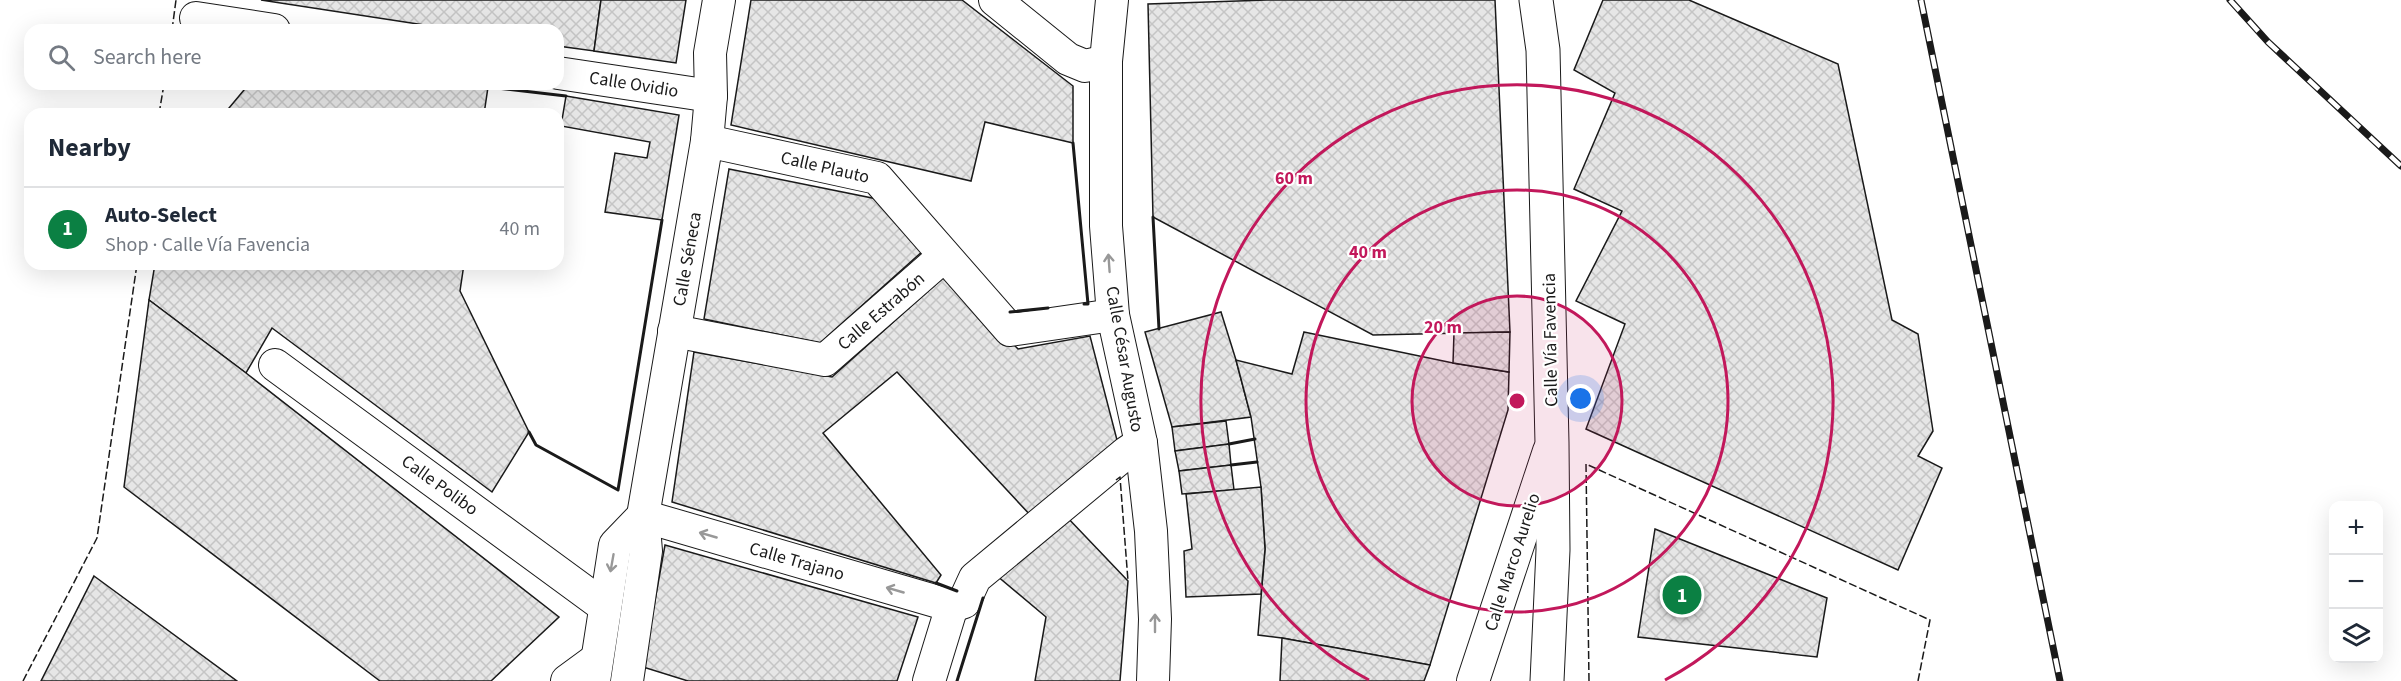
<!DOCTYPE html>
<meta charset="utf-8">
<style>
body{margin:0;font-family:"Source Sans 3",sans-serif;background:#f6f6f7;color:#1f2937}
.controls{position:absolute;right:18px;bottom:18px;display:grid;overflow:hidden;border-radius:12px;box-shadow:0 6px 24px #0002}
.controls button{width:54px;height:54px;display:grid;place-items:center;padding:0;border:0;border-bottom:2px solid #e0e1e3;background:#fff;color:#1f2937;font:30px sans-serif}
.you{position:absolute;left:1581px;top:399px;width:21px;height:21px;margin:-15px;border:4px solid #fff;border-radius:50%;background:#1a73e8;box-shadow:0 0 0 9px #1a73e833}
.badge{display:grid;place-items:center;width:39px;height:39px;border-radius:50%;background:#0b8043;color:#fff;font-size:20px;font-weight:700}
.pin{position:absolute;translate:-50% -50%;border:3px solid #fff;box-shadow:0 2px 6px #0006}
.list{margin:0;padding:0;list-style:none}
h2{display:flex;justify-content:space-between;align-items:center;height:78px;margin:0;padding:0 24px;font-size:26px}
h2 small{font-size:20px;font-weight:400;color:#747a83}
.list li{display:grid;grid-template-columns:39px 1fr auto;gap:18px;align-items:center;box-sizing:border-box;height:84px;padding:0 24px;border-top:2px solid #e0e1e3}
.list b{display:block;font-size:22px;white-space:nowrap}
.list p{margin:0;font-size:20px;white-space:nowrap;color:#747a83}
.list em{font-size:20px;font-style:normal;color:#747a83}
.icon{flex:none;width:33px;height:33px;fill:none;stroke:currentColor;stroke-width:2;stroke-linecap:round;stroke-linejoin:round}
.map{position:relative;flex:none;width:2401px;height:681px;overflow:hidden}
.search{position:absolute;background:#fff;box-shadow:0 6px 24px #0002;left:24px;top:24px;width:540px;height:66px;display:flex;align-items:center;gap:15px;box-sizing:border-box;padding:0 21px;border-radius:18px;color:#747a83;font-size:22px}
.panel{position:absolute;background:#fff;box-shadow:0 6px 24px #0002;left:24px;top:108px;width:540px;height:162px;border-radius:18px}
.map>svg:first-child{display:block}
.building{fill:url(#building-cross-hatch);stroke:#1a1a1a;stroke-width:1.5}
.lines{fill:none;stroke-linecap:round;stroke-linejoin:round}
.street-casing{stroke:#1a1a1a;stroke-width:34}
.secondary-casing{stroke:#1a1a1a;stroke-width:35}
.street{stroke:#fff;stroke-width:32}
.secondary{stroke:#fff;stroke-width:33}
.rail-casing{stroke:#1a1a1a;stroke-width:7}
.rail{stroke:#fff;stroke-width:4.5;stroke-dasharray:14;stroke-linecap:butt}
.fence{stroke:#1a1a1a;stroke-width:1.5;stroke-dasharray:8 3;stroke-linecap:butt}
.wall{stroke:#1a1a1a;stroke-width:3}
.oneway{stroke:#989898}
.ring{fill:none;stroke:#c2185b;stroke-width:3}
.labels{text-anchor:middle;stroke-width:4.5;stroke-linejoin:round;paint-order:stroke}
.street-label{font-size:18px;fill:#1a1a1a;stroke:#fff}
.centre{fill:#c2185b;stroke:#fff;stroke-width:3}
.ring-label{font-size:18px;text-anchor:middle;font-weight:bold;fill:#c2185b;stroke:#fff;stroke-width:4.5;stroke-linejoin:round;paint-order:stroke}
</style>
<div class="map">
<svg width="2401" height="681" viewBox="0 0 2401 681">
<defs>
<pattern id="building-cross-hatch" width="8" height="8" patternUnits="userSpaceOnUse" patternTransform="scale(1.5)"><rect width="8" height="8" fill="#e6e6e6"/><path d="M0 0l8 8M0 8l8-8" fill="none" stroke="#c5c5c5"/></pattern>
</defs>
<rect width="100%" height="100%" fill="#fff"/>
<!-- building -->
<g class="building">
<polygon points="261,0 601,0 594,51 558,46 558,30 457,30"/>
<polygon points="601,0 686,0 676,63 594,51"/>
<polygon points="751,0 962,0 1073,86 1073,143 985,122 971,181 731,125"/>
<polygon points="1267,0 1495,0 1510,332 1373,335 1153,217 1148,4"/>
<polygon points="1603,0 1689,0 1838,64 1892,320 1918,334 1933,431 1918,456 1942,468 1898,570 1586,429 1625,324 1576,301 1622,211 1574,189 1615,93 1574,70"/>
<polygon points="249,84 470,84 488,87 484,114 224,114"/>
<polygon points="566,96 679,115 662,220 605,212 615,153 647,158 650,142 561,126"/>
<polygon points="729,169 877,199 924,250 820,343 704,319"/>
<polygon points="155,264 464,264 460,291 529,432 492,492 272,328 246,373 149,300"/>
<polygon points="946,275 1018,349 1090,336 1117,440 1032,517 897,372 823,433 941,575 936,583 672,502 694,352 832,377"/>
<polygon points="149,300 246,373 559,617 491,681 380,681 124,487"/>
<polygon points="1221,312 1236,360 1251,417 1172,427 1145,332"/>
<polygon points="1304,332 1453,363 1509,372 1508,410 1430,665 1282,638 1258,635 1265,549 1261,487 1251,417 1236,360 1292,374"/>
<polygon points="1510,332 1509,372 1453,363 1454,333"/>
<polygon points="1226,421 1229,444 1175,451 1172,427"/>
<polygon points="1229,444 1231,465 1179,471 1175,451"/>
<polygon points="1231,465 1234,490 1182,494 1179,471"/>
<polygon points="1261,487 1265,549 1261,594 1186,597 1184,551 1192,549 1186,494"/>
<polygon points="1065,515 1128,581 1120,681 1035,681 1046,617 996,575"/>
<polygon points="1655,529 1827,598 1817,657 1638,637"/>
<polygon points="665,545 918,617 897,681 688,681 643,667"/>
<polygon points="94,576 237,681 41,681"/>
<polygon points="1282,638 1430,665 1424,681 1280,681"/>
</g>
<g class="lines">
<!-- street casing -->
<g class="street-casing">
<g id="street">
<polyline points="995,0 1068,59 1085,66 1106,61"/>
<polyline points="1112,0 1106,61 1106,226 1113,315 1141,443 1151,531 1155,619 1153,681"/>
<polyline points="196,18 274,30"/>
<polyline points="558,73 711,96"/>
<polyline points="707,141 877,178 1010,330 1113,315"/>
<polyline points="674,331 825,360 944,256"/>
<polyline points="275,365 604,606"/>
<polyline points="643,516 952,606"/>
<polyline points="952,606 964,602 975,578 1126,453 1141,443"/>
<polyline points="567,681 597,659"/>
<polyline points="594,681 615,545 643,516"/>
<polyline points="627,681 646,551 643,516 707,141 711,96 710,53 719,0"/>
<polyline points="929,681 952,606"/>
<polyline points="1473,681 1549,451"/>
</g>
</g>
<!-- secondary casing -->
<g class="secondary-casing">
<polyline id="secondary" points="1536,0 1543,50 1552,443 1553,550 1547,681"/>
</g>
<!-- street -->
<use href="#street" class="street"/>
<!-- secondary -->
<use href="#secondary" class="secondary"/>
<!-- rail casing -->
<g class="rail-casing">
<g id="rail">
<polyline points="1921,0 2060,681"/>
<polyline points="2230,0 2268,42 2401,166"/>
</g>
</g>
<!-- rail -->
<use href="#rail" class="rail"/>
<!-- fence -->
<g class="fence">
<polyline points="172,30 176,0"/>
<polyline points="159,114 164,84"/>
<polyline points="1116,480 1120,477 1128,581"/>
<polyline points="23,681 97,538 137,264"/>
<polyline points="1589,681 1586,464 1930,620 1918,681"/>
</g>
<!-- wall -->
<g class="wall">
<polyline points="488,87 566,96"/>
<polyline points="1073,143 1088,304 1084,304"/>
<polyline points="1153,217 1159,329"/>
<polyline points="1010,312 1048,308"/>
<polyline points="529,432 536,445 618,490 662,220"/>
<polyline points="1229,444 1255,439"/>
<polyline points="1231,465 1257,462"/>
<polyline points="936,583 957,591"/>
<polyline points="957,681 983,598"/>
</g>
</g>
<!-- one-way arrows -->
<defs><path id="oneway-shaft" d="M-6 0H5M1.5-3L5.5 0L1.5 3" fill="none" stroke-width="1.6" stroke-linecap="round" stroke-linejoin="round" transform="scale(1.5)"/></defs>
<g class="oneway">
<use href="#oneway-shaft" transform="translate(1109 263) rotate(-94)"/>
<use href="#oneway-shaft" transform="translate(708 535) rotate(-164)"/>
<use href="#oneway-shaft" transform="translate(612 563) rotate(100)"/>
<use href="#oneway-shaft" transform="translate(895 590) rotate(-164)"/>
<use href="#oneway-shaft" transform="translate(1155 623) rotate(-90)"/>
</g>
<!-- distance rings -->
<circle cx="1517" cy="401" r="105" fill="#c2185b" fill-opacity=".12"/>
<g class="ring">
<circle cx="1517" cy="401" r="105"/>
<circle cx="1517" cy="401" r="211"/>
<path d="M1369 680A316 316 0 1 1 1665 680"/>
</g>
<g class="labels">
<!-- street labels -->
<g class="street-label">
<text transform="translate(634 84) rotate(9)" y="6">Calle Ovidio</text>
<text transform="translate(825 167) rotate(13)" y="6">Calle Plauto</text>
<text transform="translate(687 259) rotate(-80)" y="6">Calle Séneca</text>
<text transform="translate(881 311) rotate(-41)" y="6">Calle Estrabón</text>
<text transform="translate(1550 340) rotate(-91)" y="6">Calle Vía Favencia</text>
<text transform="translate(1125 359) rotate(80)" y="6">Calle César Augusto</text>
<text transform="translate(440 485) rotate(36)" y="6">Calle Polibo</text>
<text transform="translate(797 561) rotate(16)" y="6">Calle Trajano</text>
<text transform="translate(1512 562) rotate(-72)" y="6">Calle Marco Aurelio</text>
</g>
</g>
<circle cx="1517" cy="401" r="9" class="centre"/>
<g class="ring-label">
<text x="1294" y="184">60 m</text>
<text x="1368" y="258">40 m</text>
<text x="1443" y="333">20 m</text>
</g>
</svg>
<div class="controls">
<button>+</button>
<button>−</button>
<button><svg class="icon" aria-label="layers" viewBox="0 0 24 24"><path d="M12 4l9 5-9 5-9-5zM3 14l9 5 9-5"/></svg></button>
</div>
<div class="you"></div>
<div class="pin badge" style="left:1682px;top:595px">1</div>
<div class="search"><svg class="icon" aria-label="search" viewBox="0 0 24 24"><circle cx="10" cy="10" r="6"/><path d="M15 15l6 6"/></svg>Search here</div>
<section class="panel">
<h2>Nearby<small></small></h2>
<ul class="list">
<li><span class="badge">1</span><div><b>Auto-Select</b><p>Shop · Calle Vía Favencia</p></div><em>40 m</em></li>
</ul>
</section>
</div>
